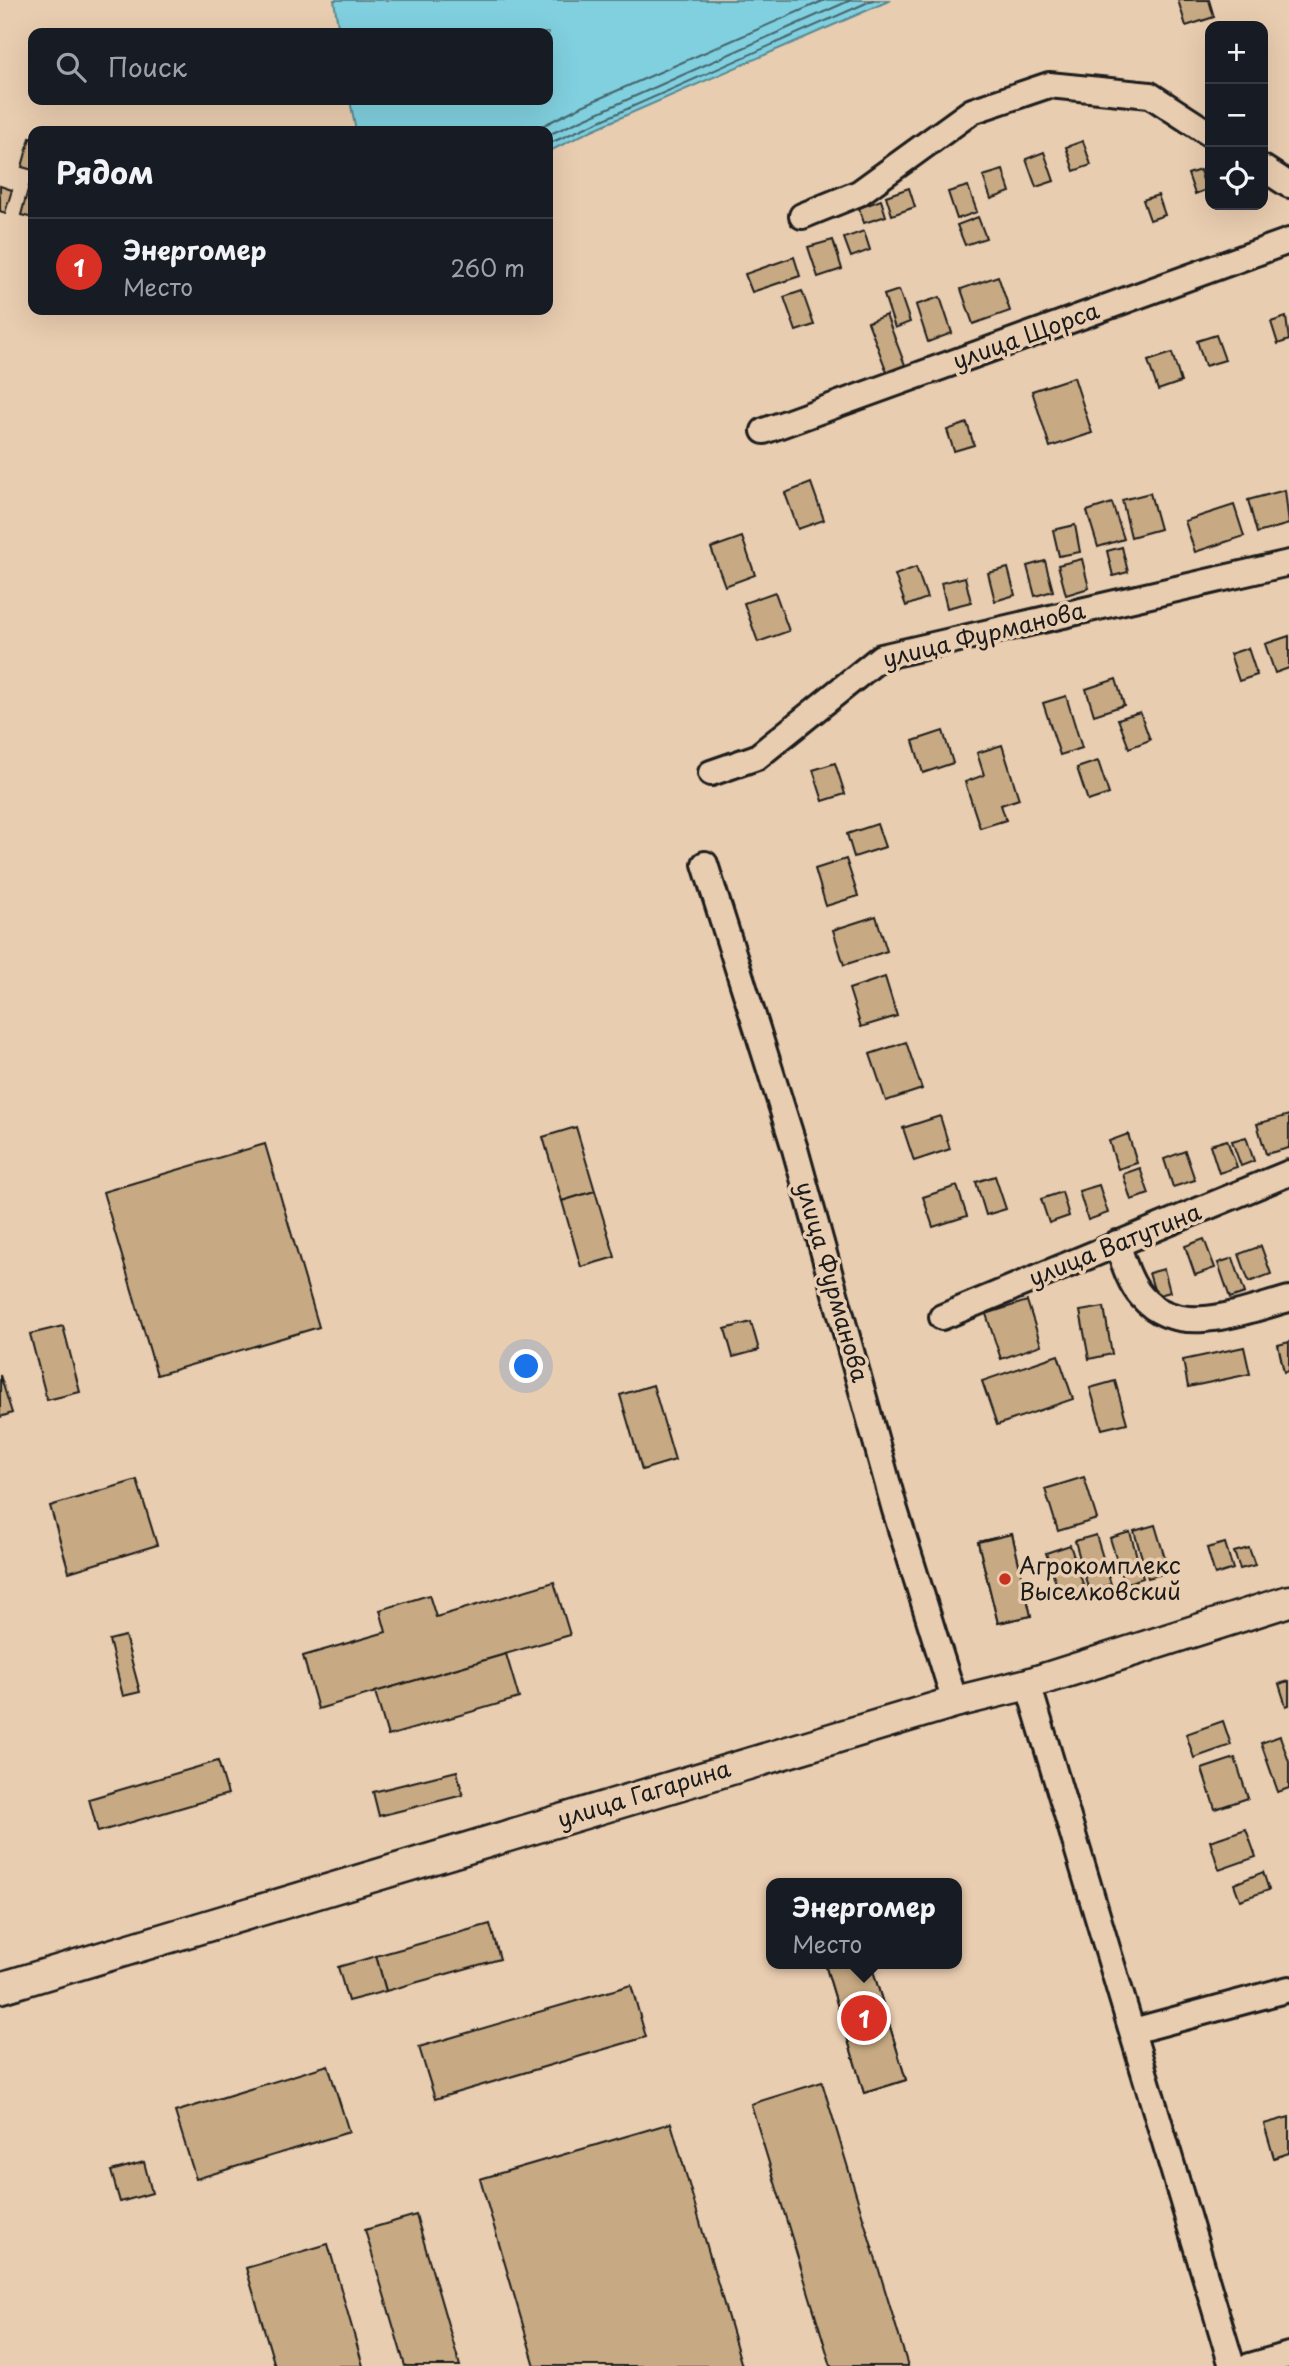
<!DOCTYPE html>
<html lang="ru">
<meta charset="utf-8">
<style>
body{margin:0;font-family:"Playpen Sans",sans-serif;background:#20242c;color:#f1f3f6}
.controls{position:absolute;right:21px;top:21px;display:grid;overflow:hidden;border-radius:14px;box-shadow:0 7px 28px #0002}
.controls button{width:63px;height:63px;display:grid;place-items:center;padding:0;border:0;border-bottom:2px solid #363941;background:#171b24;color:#f1f3f6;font:35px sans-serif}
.you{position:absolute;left:527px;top:1367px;width:24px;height:24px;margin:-18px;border:5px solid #fff;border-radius:50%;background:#1a73e8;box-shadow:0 0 0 10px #1a73e833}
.badge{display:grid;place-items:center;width:46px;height:46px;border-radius:50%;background:#d93025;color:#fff;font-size:23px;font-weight:700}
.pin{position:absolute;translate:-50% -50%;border:4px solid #fff;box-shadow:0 2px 7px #0006}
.popup{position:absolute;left:766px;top:1878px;width:196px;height:91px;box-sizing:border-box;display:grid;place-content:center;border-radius:14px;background:#171b24;filter:drop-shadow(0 2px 5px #0005);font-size:23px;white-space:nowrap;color:#9ea1a6}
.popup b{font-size:26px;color:#f1f3f6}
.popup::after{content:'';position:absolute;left:50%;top:100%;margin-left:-14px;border:14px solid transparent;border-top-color:#171b24}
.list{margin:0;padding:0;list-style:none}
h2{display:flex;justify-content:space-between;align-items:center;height:91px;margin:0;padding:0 28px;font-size:30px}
h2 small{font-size:23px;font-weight:400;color:#9ea1a6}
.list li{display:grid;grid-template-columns:46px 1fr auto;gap:21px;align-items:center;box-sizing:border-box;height:98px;padding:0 28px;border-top:2px solid #363941}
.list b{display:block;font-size:26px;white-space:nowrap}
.list p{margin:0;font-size:23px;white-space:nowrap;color:#9ea1a6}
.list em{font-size:23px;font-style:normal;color:#9ea1a6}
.icon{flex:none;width:38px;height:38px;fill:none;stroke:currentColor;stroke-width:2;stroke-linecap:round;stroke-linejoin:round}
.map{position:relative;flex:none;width:1289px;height:2366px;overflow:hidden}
.search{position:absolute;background:#171b24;box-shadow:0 7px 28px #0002;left:28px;top:28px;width:525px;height:77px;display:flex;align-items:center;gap:18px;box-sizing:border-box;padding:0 24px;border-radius:14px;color:#9ea1a6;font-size:26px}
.panel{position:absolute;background:#171b24;box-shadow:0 7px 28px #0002;left:28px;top:126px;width:525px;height:189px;border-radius:14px}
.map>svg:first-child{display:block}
.water{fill:#81d0df;stroke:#598891;stroke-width:2}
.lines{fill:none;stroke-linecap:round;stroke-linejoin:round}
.shore{stroke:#44646a;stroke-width:2}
.building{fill:#c7aa83;stroke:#1c1c1c;stroke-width:2}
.minor-casing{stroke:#1c1c1c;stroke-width:30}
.major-casing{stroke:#1c1c1c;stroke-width:35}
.minor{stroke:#e9cdb0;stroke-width:24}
.major{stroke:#e9cdb0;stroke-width:30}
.poi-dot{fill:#c8321e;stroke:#e9cdb0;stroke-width:2.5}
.labels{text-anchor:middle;stroke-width:7;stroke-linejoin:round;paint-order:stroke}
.street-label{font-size:23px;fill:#1c1c1c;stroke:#e9cdb0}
.poi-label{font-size:23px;fill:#1c1c1c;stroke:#e9cdb0;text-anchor:start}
</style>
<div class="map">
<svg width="1289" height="2366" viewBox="0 0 1289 2366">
<rect width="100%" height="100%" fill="#e9cdb0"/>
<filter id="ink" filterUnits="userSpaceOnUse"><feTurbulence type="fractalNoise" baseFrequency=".0143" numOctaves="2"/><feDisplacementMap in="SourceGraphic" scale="14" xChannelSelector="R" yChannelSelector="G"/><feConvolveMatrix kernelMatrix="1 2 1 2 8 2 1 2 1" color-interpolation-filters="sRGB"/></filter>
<g filter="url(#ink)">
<!-- water -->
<polygon class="water" points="334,0 891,0 592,130 548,152 548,131 356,131 350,100 548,100 548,33 339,33"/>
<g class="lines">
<!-- shore -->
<g class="shore">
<polyline points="532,131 582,106 825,0"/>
<polyline points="548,135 851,0"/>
<polyline points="548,144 873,0"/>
</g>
</g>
<!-- building -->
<g class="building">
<polygon points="1178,0 1209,0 1214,17 1186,26"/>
<polygon points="30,138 33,139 33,170 22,167"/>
<polygon points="1083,141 1091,165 1074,171 1066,147"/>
<polygon points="1044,152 1054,181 1036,187 1026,159"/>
<polygon points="1003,170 1010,192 991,199 983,176"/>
<polygon points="1200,170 1206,190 1195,194 1188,174"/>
<polygon points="0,186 12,190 5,213 0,211"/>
<polygon points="29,186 33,187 33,218 21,215"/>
<polygon points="968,186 977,212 957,219 948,192"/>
<polygon points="909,188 915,207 892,215 886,196"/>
<polygon points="1158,195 1165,215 1150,220 1143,200"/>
<polygon points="881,200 886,216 864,223 859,208"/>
<polygon points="978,217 986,238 965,245 957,225"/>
<polygon points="864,231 870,250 851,257 844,238"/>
<polygon points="833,240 842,269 818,277 808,247"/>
<polygon points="794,257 800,276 752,292 745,274"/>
<polygon points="998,276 1010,311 973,324 961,289"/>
<polygon points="899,290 910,322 895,328 884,295"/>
<polygon points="802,291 814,325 796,331 784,297"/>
<polygon points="940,297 952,333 928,342 916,305"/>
<polygon points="886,315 905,365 887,372 868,322"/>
<polygon points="1286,317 1289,340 1278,344 1271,322"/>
<polygon points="1216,335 1225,360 1205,366 1197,341"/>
<polygon points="1172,353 1181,382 1158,390 1148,361"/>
<polygon points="1074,377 1092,433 1050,447 1032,391"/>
<polygon points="967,423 974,445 954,451 947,430"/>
<polygon points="811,483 824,520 798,529 785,493"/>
<polygon points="1285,490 1289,524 1257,533 1248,500"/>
<polygon points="1150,493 1160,529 1131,537 1122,500"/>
<polygon points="1112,503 1124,539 1098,547 1087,511"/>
<polygon points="1234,505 1244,536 1195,552 1185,521"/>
<polygon points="1075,525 1080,552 1059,556 1053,530"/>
<polygon points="742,537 755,575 725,586 711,548"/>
<polygon points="1122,547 1128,572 1113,576 1107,551"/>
<polygon points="1082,559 1089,588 1066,595 1058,565"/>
<polygon points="1045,561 1053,591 1035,596 1027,566"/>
<polygon points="916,567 927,598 906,606 895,575"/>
<polygon points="1008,568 1015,595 995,601 988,573"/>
<polygon points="965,577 971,602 947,608 941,583"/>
<polygon points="775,592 789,631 758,642 744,603"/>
<polygon points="1289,636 1289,668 1275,673 1265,644"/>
<polygon points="1248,648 1257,675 1239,681 1230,654"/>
<polygon points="1116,679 1124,705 1094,715 1086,689"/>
<polygon points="1066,696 1082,748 1060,755 1043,703"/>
<polygon points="1140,712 1150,740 1129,748 1118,719"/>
<polygon points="943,731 953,763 923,773 913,741"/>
<polygon points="1002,745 1019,799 1001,805 1006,820 980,828 965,782 984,775 977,753"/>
<polygon points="1098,761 1109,794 1088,801 1077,768"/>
<polygon points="835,763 845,794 823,801 813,770"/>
<polygon points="877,824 885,847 854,857 847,834"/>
<polygon points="846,859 858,896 826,906 815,869"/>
<polygon points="876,916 887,951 844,965 833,930"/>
<polygon points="885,977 897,1016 861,1027 849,989"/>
<polygon points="906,1042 922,1089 886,1101 870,1054"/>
<polygon points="1289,1115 1289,1148 1266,1154 1257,1124"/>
<polygon points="940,1116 950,1149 914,1161 903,1128"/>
<polygon points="576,1127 595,1191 562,1201 543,1137"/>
<polygon points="1128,1134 1137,1163 1118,1169 1109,1141"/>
<polygon points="1246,1137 1254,1161 1241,1166 1232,1141"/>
<polygon points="1227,1140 1237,1167 1219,1173 1210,1145"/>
<polygon points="265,1144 319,1327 157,1375 103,1192"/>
<polygon points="1185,1151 1195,1180 1173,1187 1164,1159"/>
<polygon points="1140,1168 1149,1194 1131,1200 1123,1174"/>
<polygon points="995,1176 1006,1209 986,1215 976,1182"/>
<polygon points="1099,1185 1108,1213 1088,1220 1079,1191"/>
<polygon points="957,1186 967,1216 933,1227 923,1197"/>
<polygon points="595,1191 615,1257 581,1267 562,1201"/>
<polygon points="1062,1192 1069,1216 1049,1223 1041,1199"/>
<polygon points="1204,1239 1215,1268 1195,1275 1185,1246"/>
<polygon points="1261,1246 1271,1274 1249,1282 1239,1254"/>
<polygon points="1233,1258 1245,1293 1230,1298 1218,1263"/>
<polygon points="1164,1269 1170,1292 1156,1296 1149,1273"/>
<polygon points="1027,1301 1041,1345 1001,1359 986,1314"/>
<polygon points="1104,1307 1112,1354 1089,1359 1080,1311"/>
<polygon points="751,1322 759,1350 733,1357 725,1329"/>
<polygon points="63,1326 80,1392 47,1400 30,1334"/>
<polygon points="1289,1342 1289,1371 1284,1372 1278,1345"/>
<polygon points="1244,1347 1250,1374 1188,1387 1183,1360"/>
<polygon points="1058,1355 1073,1399 997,1425 982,1381"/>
<polygon points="0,1375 12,1413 0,1417"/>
<polygon points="1115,1381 1127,1423 1102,1429 1090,1388"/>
<polygon points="653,1385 675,1460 642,1470 620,1395"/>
<polygon points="1084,1477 1097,1519 1058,1531 1045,1489"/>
<polygon points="137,1480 157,1545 69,1572 50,1506"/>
<polygon points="1155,1525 1169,1572 1148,1578 1134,1531"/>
<polygon points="1130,1532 1143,1578 1124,1584 1110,1538"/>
<polygon points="1012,1534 1031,1616 998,1623 978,1542"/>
<polygon points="1012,1534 1031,1616 998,1623 978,1542"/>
<polygon points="1096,1535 1111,1584 1089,1591 1075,1541"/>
<polygon points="1225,1543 1233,1569 1215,1575 1207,1548"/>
<polygon points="1070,1545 1085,1590 1061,1598 1046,1553"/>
<polygon points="1249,1548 1255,1565 1240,1569 1234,1552"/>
<polygon points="554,1582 570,1635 318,1709 303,1656 386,1632 380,1610 429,1595 436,1617"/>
<polygon points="125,1636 140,1692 123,1696 109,1640"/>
<polygon points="506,1654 519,1698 388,1736 375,1692"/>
<polygon points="1289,1681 1289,1705 1286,1706 1279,1684"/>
<polygon points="1223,1721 1231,1745 1194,1758 1186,1734"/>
<polygon points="1280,1736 1289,1762 1289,1788 1278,1792 1261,1743"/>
<polygon points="1235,1758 1248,1798 1215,1809 1202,1769"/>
<polygon points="218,1761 228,1794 98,1832 89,1799"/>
<polygon points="457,1771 463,1795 379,1816 373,1792"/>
<polygon points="1246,1829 1256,1857 1219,1870 1210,1841"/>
<polygon points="1263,1872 1269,1890 1240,1900 1234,1884"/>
<polygon points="490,1924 500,1959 386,1991 376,1956"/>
<polygon points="376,1956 386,1991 348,2001 338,1967"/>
<polygon points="825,1964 871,1964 906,2080 864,2093"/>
<polygon points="825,1964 871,1964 906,2080 864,2093"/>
<polygon points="631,1985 646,2037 435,2099 419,2047"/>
<polygon points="328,2065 349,2132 196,2179 175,2112"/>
<polygon points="822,2082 908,2366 831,2366 751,2104"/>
<polygon points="1289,2117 1289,2153 1274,2158 1264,2124"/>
<polygon points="671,2123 742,2366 535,2366 480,2179"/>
<polygon points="144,2162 152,2193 120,2202 111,2171"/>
<polygon points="416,2215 460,2366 405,2366 365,2230"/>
<polygon points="328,2244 363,2366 275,2366 246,2268"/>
</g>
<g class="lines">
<!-- minor casing -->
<g class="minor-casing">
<g id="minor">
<polyline points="1263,168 1289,185"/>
<polyline points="802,216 859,193 972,111 1049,85 1150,95 1210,134"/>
<polyline points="764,431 1289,241"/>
<polyline points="711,773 757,757 881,657 1289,563"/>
<polyline points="705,864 795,1149 895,1510 955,1702"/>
<path d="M1117 1243C1123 1260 1129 1283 1142 1297 1179 1339 1243 1311 1289 1299"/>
<polyline points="942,1317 1289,1173"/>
<polyline points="1028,1684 1232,2366"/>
<polyline points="1133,2031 1289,1989"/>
<polyline points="1250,2366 1289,2355"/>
</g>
</g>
<!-- major casing -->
<g class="major-casing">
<polyline id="major" points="0,1988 955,1702 1028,1684 1289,1601"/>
</g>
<!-- minor -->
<use href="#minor" class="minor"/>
<!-- major -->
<use href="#major" class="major"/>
</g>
</g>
<!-- markers -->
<circle class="poi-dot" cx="1005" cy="1579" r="7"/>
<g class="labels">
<!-- street labels -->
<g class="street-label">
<text transform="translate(1026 336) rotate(-20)" y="8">улица Щорса</text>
<text transform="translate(984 635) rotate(-14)" y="8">улица Фурманова</text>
<text transform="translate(1115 1245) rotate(-22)" y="8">улица Ватутина</text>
<text transform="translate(832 1282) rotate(74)" y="8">улица Фурманова</text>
<text transform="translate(644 1794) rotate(-17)" y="8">улица Гагарина</text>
</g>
<!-- poi labels -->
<g class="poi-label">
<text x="1019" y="1574">Агрокомплекс<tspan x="1019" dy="26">Выселковский</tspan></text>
</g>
</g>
</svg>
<div class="controls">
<button>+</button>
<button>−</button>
<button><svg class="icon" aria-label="locate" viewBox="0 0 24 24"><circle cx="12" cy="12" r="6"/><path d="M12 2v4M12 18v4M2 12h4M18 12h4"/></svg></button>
</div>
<div class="you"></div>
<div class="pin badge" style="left:864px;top:2018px">1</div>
<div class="popup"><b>Энергомер</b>Место</div>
<div class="search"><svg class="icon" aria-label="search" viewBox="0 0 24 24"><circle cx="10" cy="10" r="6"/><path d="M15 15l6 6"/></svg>Поиск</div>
<section class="panel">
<h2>Рядом<small></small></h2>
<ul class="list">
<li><span class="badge">1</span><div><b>Энергомер</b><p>Место</p></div><em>260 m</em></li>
</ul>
</section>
</div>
